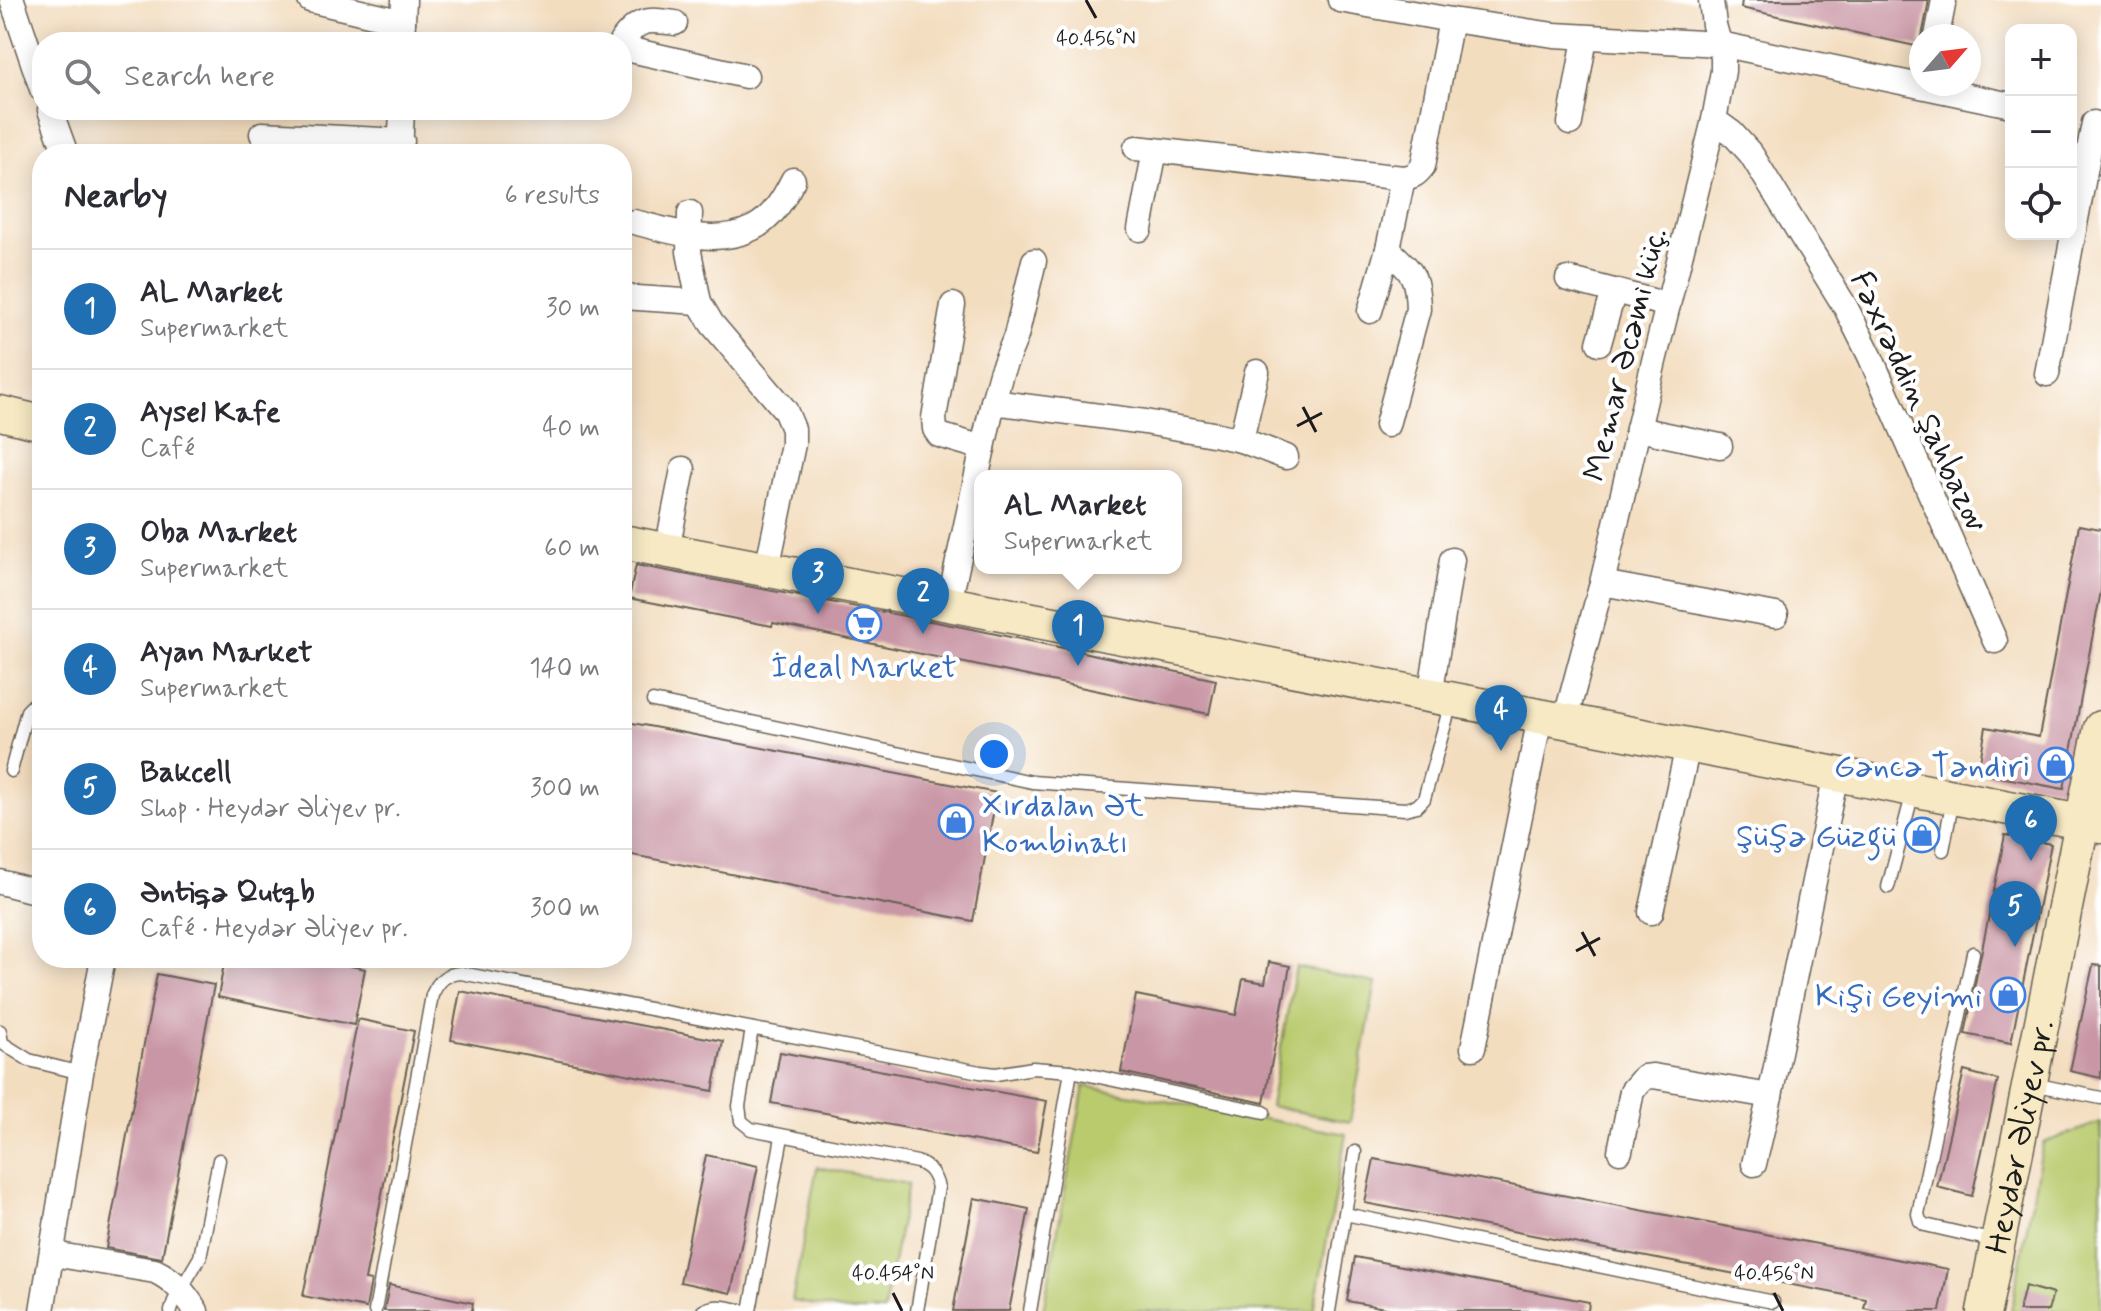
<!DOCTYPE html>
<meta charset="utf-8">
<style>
body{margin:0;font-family:Mynerve,sans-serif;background:#f2f2f3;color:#2b2b33}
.controls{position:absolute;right:24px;top:24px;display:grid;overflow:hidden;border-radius:16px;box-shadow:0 4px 20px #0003}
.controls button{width:72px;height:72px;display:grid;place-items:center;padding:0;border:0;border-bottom:2px solid #e1e1e2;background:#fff;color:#2b2b33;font:40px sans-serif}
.compass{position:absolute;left:1909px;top:24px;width:72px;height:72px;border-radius:50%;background:#fff;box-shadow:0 4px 20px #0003;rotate:62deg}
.you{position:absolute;left:994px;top:754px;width:28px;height:28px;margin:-20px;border:6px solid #fff;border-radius:50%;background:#1a73e8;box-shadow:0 0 0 12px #1a73e833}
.badge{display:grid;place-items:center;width:52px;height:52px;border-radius:50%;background:#1f6fb2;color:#fff;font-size:26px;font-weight:700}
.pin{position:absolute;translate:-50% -66px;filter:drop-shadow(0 2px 4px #0008)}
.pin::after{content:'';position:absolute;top:42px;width:28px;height:24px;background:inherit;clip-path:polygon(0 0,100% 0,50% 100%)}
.popup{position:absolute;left:974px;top:470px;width:208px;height:104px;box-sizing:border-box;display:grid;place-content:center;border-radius:16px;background:#fff;filter:drop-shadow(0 2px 6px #0005);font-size:26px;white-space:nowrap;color:#7c7c81}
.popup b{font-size:30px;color:#2b2b33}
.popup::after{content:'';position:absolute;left:50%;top:100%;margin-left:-16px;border:16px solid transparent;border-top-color:#fff}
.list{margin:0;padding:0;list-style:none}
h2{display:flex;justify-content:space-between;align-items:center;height:104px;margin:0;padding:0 32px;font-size:34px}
h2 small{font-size:26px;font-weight:400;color:#7c7c81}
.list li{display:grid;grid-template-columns:52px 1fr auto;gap:24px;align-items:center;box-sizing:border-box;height:120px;padding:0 32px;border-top:2px solid #e1e1e2}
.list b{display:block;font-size:30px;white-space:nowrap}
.list p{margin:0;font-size:26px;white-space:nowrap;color:#7c7c81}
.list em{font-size:26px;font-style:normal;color:#7c7c81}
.icon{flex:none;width:44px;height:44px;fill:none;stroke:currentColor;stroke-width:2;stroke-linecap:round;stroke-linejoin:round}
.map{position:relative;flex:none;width:2101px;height:1311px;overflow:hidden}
.search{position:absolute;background:#fff;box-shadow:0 4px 20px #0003;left:32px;top:32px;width:600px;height:88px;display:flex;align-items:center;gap:20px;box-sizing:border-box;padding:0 28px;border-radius:32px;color:#7c7c81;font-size:30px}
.panel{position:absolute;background:#fff;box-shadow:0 4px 20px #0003;left:32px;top:144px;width:600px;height:824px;border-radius:32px}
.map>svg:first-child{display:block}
.green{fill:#bacb6e;stroke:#6b7445;stroke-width:2}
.building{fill:#c996a5}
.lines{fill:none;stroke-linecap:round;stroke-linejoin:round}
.lane-casing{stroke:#676055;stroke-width:15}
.street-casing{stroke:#676055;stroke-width:27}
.secondary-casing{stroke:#676055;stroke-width:37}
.lane{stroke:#fff;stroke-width:12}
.street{stroke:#fff;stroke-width:24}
.secondary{stroke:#f6e9c3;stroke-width:34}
.ticks{fill:none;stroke:#1c1c1c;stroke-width:3}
.labels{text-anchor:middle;stroke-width:8;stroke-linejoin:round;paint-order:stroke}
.street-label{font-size:32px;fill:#1c1c1c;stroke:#fff}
.shop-label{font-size:32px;fill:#366cbe;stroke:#fff;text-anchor:end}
.ticks-label{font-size:20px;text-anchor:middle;fill:#1c1c1c;stroke:#fff;stroke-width:8;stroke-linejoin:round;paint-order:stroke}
</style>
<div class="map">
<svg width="2101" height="1311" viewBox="0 0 2101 1311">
<rect width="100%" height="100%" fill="#fff"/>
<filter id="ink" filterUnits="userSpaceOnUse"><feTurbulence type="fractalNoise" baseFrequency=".0125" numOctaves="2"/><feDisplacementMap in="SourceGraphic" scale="16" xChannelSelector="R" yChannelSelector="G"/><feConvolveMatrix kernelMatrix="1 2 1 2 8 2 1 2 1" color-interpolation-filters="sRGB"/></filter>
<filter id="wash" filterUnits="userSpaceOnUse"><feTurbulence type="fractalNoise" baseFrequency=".006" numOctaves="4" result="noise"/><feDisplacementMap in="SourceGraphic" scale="32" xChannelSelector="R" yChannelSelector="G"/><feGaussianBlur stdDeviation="1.8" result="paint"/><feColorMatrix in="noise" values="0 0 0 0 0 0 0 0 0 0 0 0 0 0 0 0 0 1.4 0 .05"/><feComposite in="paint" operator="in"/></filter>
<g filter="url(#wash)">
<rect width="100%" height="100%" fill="#f3ddbf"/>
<!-- green -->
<g class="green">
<polygon points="1296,967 1376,983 1350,1122 1270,1106"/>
<polygon points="1084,1086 1346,1134 1314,1311 1043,1311"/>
<polygon points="2101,1122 2101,1311 2011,1311 2043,1143"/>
<polygon points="817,1167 908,1184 884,1311 847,1311 792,1301"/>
</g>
<g id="blocks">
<!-- building -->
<g class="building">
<polygon points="1742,0 1929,0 1920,47 1741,8"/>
<polygon points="2079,525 2101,529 2101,591 2064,789 1978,773 1986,727 2039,737"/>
<polygon points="636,565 967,628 1216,680 1209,714 773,623 772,626 629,598"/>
<polygon points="622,721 997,793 973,921 622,853"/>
<polygon points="2005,835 2051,844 2011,1043 1965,1034"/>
<polygon points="225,958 313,958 365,969 354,1025 218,997"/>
<polygon points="1269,962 1290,966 1264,1103 1121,1072 1136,995 1236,1015 1243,979 1265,983"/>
<polygon points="2093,965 2101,966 2101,1078 2070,1071"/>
<polygon points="157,974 214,985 162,1258 106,1248"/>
<polygon points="460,991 723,1041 713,1091 451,1040"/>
<polygon points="358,1019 414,1031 365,1280 371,1281 366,1308 303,1296"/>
<polygon points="780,1052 1047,1101 1037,1152 771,1103"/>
<polygon points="1964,1071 1998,1080 1972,1196 1937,1187"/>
<polygon points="706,1155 758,1166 731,1293 680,1282"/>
<polygon points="1374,1159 1948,1269 1940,1311 1877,1311 1864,1308 1866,1299 1365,1203"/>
<polygon points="974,1198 1029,1209 1009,1311 953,1311"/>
<polygon points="1355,1257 1589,1302 1588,1311 1401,1311 1347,1301"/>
<polygon points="389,1285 473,1303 472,1311 384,1311"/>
<polygon points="2025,1286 2053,1294 2048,1311 2019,1311"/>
</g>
</g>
</g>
<g filter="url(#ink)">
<use href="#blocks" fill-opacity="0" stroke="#676055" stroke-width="2"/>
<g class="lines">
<!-- lane casing -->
<g class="lane-casing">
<g id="lane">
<polyline points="653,701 1032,782 1405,809 1417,806 1424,799 1451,703"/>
<polyline points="11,771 27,711 35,703 42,701"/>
<polyline points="1943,850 1953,799"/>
<polyline points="1888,887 1913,792"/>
<polyline points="1973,953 1918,1214 1920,1221 1925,1225 1995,1241"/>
<path d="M752 1029 739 1106 741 1121 751 1129 917 1162C930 1167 934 1174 938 1187L917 1311"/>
<polyline points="0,1031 2,1043 29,1060 81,1073"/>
<polyline points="2033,1084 2101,1098"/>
<polyline points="1345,1214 1773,1302"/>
<polyline points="171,1311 174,1301 200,1257 219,1160"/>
<path d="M375 1311 432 995C439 980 445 974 461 973L980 1072 996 1074 1033 1068 1071 1071 1264 1112"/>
<path d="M703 1311C715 1303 730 1308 744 1311"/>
<polyline points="750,1311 782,1137"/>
<polyline points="1030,1311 1071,1071"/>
<polyline points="1329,1311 1355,1152"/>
</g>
</g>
<!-- street casing -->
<g class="street-casing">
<g id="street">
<polyline points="12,0 42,89"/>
<polyline points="310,0 403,22"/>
<polyline points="1340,0 1451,20 1554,35 1720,44 2011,105"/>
<polyline points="1937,36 1944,0"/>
<polyline points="402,42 404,0"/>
<path d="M621 42C639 18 647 19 675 23"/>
<polyline points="622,48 746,76"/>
<polyline points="50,110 66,154"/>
<polyline points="1714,120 1732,133 1751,154 1846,308 1870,356 1995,641"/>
<polyline points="1570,123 1585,38"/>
<polyline points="262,134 402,141"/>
<polyline points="1136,148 1403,178"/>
<polyline points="400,154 402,110"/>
<polyline points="690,213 689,252 699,302 712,324 785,410 793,429 793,444 767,569"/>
<path d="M634 222C671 231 716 247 753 228 772 219 784 198 793 180"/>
<polyline points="1140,229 1155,150"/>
<polyline points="1568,279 1668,305"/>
<polyline points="622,297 699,302"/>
<polyline points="953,305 934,418 935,429 939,435 983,448"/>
<path d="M1370 311 1388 249 1403 178C1413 177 1417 174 1423 166L1451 20"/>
<polyline points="1599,343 1614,291"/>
<polyline points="2047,374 2094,123"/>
<polyline points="993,402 1145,422 1218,435 1241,440 1286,457"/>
<path d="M1387 425 1418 309C1417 273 1412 273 1388 249"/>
<polyline points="1638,429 1720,446"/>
<polyline points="1241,440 1257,372"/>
<polyline points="667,550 683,469"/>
<polyline points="1602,583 1776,615"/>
<polyline points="949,603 993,402 1001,373 1016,336 1034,261"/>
<polyline points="1430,696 1452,560"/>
<polyline points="1565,721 1602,583 1654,361 1714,120 1723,71 1723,57 1714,25 1711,0"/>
<polyline points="0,882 42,893"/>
<polyline points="1651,912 1688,746"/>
<polyline points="1473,1048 1540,717"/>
<polyline points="1620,1151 1632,1091 1644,1077 1653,1076 1770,1096"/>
<polyline points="1754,1164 1770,1096 1836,774"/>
<path d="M53 1254 155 1271C174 1280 185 1293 196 1311"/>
<polyline points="42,1311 81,1073 103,958"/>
</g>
</g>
<!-- secondary casing -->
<g class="secondary-casing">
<g id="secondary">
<polyline points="0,413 42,423"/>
<polyline points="622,542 1565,721 2101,826"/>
<path id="s1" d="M1984 1311 2101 728"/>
</g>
</g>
<!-- lane -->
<use href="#lane" class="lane"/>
<!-- street -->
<use href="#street" class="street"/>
<!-- secondary -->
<use href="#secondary" class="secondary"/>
</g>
</g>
<!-- ticks -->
<path class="ticks" d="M1086 0 1096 18M1303 407 1316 432M1297 426 1322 413M1582 932 1595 956M1576 951 1600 938M893 1293 902 1311M1774 1293 1783 1311"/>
<!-- icons -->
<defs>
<g id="supermarket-ring" transform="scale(1.8)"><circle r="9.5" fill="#fff" stroke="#3f7fe0" stroke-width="1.5"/><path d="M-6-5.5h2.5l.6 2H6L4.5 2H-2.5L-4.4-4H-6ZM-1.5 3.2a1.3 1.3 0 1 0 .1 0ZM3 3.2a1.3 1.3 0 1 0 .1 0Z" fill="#3f7fe0"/></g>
<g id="shop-ring" transform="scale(1.8)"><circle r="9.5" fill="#fff" stroke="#3f7fe0" stroke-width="1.5"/><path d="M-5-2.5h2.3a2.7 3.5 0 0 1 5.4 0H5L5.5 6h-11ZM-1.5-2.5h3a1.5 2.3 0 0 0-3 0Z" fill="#3f7fe0"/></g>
</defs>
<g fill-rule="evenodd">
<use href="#supermarket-ring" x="864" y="624"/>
<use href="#shop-ring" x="2056" y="765"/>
<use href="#shop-ring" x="956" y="822"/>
<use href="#shop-ring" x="1922" y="835"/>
<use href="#shop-ring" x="2008" y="995"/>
</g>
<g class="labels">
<!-- street labels -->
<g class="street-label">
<text transform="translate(1624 354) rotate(-76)" y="11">Memar Əcəmi küç.</text>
<text transform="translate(1920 401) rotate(65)" y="11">Fəxrəddin Şahbazov</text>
<text dy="11" stroke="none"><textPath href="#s1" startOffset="178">Heydər Əliyev pr.</textPath></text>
</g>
<!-- shop labels -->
<g class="shop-label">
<text x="864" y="677" text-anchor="middle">İdeal Market</text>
<text x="2030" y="776">Gəncə Təndiri</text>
<text x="982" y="815" text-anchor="start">Xırdalan Ət<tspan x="982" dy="37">Kombinatı</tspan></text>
<text x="1896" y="846">Şüşə Güzgü</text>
<text x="1982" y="1006">Kişi Geyimi</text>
</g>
</g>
<g class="ticks-label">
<text x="1096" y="45">40.456°N</text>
<text x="893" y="1280">40.454°N</text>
<text x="1774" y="1280">40.456°N</text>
</g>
</svg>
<div class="controls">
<button>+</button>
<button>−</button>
<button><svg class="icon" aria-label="locate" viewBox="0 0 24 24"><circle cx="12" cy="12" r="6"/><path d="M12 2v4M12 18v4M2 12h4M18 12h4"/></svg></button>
</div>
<svg class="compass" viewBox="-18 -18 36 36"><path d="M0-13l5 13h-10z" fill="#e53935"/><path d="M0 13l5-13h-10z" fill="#7c7c81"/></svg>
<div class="you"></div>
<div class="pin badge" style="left:1078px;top:666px">1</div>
<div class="popup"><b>AL Market</b>Supermarket</div>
<div class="pin badge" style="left:923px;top:634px">2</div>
<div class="pin badge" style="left:818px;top:614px">3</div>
<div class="pin badge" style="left:1501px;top:751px">4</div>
<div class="pin badge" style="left:2015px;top:947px">5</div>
<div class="pin badge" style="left:2031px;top:861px">6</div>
<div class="search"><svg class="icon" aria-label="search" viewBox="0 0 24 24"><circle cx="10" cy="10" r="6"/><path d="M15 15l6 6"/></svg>Search here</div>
<section class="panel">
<h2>Nearby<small>6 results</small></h2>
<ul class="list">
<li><span class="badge">1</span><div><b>AL Market</b><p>Supermarket</p></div><em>30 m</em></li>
<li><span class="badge">2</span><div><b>Aysel Kafe</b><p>Café</p></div><em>40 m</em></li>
<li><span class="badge">3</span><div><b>Oba Market</b><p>Supermarket</p></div><em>60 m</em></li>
<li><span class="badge">4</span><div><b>Ayan Market</b><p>Supermarket</p></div><em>140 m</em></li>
<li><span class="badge">5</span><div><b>Bakcell</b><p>Shop · Heydər Əliyev pr.</p></div><em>300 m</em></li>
<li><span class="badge">6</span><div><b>Əntiqə Qutqb</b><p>Café · Heydər Əliyev pr.</p></div><em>300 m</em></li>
</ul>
</section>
</div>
